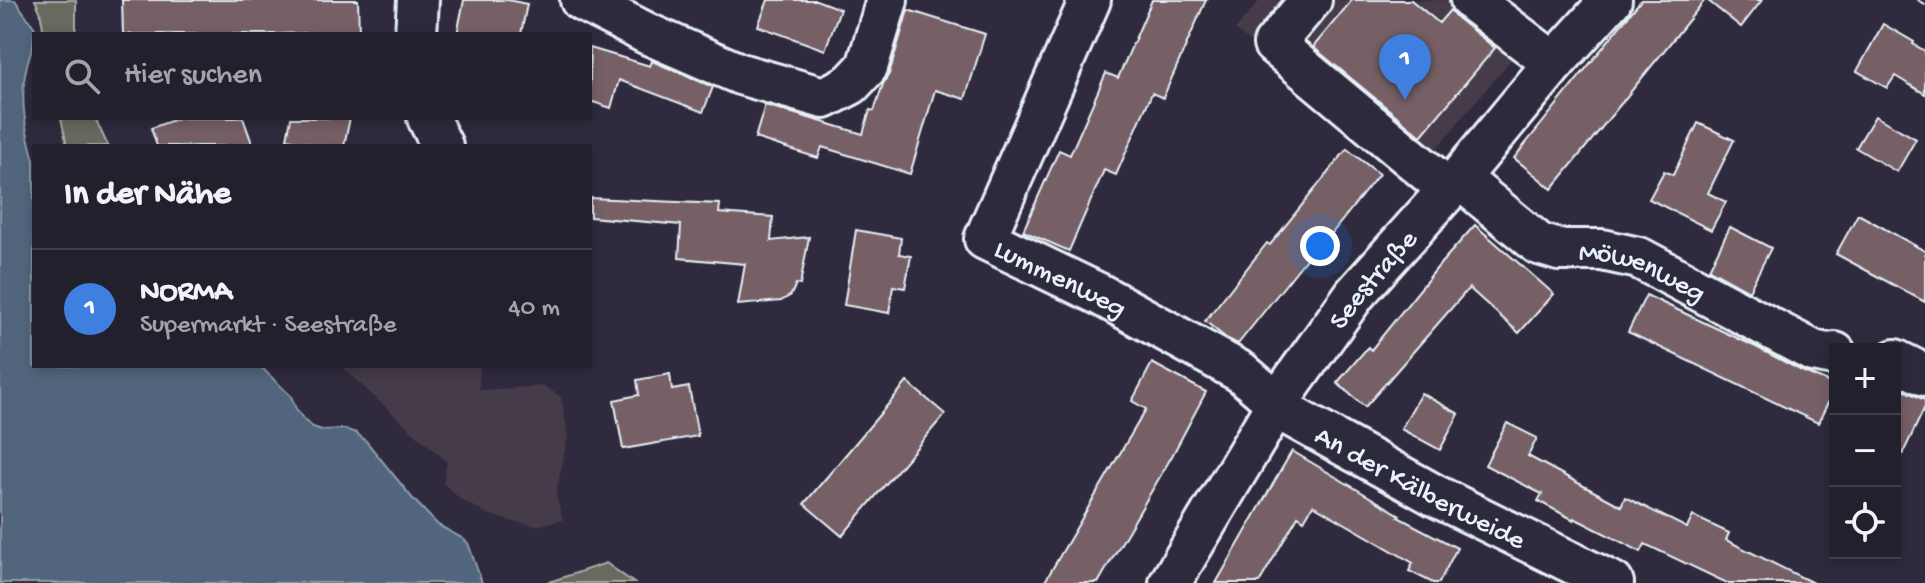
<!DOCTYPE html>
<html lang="de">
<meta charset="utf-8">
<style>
body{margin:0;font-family:"Gochi Hand",sans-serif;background:#2b2836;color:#f1f3f6}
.controls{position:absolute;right:24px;bottom:24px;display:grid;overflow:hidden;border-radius:0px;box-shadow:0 4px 12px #0003}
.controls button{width:72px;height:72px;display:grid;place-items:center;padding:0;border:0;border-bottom:2px solid #403e4a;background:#23202e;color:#f1f3f6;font:40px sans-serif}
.you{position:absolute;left:1320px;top:246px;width:28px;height:28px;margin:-20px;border:6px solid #fff;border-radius:50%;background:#1a73e8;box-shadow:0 0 0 12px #1a73e833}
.badge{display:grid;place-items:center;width:52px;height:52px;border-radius:50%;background:#0b8043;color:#fff;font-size:26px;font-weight:700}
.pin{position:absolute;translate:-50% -66px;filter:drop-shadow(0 2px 4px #0008)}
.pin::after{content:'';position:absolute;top:42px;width:28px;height:24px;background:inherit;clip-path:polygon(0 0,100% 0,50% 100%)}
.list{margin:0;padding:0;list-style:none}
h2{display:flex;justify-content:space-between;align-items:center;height:104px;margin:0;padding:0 32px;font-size:34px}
h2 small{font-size:26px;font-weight:400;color:#a3a3aa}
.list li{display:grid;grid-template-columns:52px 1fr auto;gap:24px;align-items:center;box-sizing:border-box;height:120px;padding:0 32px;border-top:2px solid #403e4a}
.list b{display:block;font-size:30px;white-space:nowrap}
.list p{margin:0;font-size:26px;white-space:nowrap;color:#a3a3aa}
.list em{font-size:26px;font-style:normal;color:#a3a3aa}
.icon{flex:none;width:44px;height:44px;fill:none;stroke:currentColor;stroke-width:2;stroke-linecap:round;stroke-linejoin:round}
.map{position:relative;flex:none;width:1925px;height:583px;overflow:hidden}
.search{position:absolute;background:#23202e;box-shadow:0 4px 12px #0003;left:32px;top:32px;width:560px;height:88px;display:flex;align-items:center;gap:20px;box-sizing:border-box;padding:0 28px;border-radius:0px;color:#a3a3aa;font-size:30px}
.panel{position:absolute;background:#23202e;box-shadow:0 4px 12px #0003;left:32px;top:144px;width:560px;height:224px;border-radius:0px}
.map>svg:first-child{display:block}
.built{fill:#443a49}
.green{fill:#676b5e;stroke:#a8aeab;stroke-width:2}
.water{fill:#51667d;stroke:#8d9eae;stroke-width:2}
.building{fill:#766065;stroke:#e8f1f8;stroke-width:2}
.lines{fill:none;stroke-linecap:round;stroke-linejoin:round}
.minor-casing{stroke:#e8f1f8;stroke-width:46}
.minor{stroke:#2f2a3d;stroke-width:40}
.tram{stroke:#e8f1f8;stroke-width:2}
.labels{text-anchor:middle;stroke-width:8;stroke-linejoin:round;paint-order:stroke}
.street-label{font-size:28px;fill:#e8f1f8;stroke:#2f2a3d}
</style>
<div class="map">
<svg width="1925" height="583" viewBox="0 0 1925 583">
<rect width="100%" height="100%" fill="#2f2a3d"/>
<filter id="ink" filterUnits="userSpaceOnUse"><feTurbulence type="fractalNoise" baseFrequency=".0125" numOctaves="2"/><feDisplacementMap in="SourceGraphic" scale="16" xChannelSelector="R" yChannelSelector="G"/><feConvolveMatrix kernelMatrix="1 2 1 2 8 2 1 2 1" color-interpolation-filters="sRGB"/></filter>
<g filter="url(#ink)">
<!-- built -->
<g class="built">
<polygon points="1260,0 1510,0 1541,24 1411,179 1235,30"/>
<polygon points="340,366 480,366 479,390 544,386 561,397 568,435 556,494 563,520 536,526 509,521 485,513 460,499 443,483 447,462"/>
</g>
<!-- green -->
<g class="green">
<polygon points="35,0 76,0 76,34 44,34 40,11"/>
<polygon points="61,118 95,118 108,146 67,146"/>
<polygon points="606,563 634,583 546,583"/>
</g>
<!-- water -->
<path class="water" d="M0 0H15L39 34H34C34 50 30 51 27 65 19 97 25 128 34 160V366H260L291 396 296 409 305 421 313 427 322 430 344 429 356 433 366 441 413 499 438 525 462 538 468 543 482 583H0Z"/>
<!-- building -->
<g class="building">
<polygon points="122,0 358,0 359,31 278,34 123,34"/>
<polygon points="464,0 508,0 527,4 521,34 457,34"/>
<polygon points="768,0 816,0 840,9 825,50 758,26"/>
<polygon points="1152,0 1206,0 1163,98 1152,93 1116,175 1104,170 1069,251 1023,231 1059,150 1070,155 1106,73 1118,78"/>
<polygon points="1352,0 1411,0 1439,23 1450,10 1457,18 1495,48 1421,136 1313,47"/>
<polygon points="1641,0 1705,0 1552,189 1514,158"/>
<polygon points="1707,0 1762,0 1741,27"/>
<polygon points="908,10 985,34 965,99 935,90 910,174 822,147 818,158 755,138 765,105 863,134 870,110 874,111 883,84 889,74"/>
<polygon points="1883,24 1914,42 1913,44 1925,51 1925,94 1895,76 1887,88 1857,71"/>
<polygon points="590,48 650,66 652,61 713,87 703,112 619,80 611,108 590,101"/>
<polygon points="1875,116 1916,139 1897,172 1856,148"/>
<polygon points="179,118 243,118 253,146 157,146 151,128"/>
<polygon points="291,118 350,118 344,146 322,146 287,139"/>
<polygon points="1698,123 1734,140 1708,193 1726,202 1711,230 1649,199 1664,171 1673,175"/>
<polygon points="1347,149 1379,174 1317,252 1314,249 1238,344 1226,338 1205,321 1267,243 1270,245"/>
<polygon points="590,198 720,204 719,213 773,217 771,241 809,237 800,285 796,284 791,295 781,301 738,305 745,264 679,258 681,225 590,217"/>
<polygon points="1858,214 1925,251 1925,302 1836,254"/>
<polygon points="1475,225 1554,294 1519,333 1469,288 1365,407 1337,383 1368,347 1371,350 1441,263"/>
<polygon points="1730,227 1771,248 1749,291 1709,269"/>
<polygon points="856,230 901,238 899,254 911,256 905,288 893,286 889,313 844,305"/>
<polygon points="1646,295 1756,347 1802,371 1835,385 1835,389 1818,423 1628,332"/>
<polygon points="1152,363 1206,392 1172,456 1098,583 1044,583 1146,409 1132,401"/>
<polygon points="670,374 672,390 689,387 698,436 623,449 614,400 639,395 637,380"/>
<polygon points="907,382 945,414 842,536 804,504"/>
<polygon points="1895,386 1925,400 1925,407 1895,470"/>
<polygon points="1421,393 1459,414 1440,450 1401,429"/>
<polygon points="1507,423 1537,438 1528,456 1621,506 1625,497 1687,528 1693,516 1729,533 1726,540 1813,583 1727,583 1645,544 1641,552 1574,518 1574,520 1538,501 1542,494 1485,465"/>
<polygon points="1292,451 1400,515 1398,517 1457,548 1439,583 1433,583 1409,571 1413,563 1313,505 1304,520 1298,516 1259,583 1216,583"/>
</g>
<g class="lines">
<!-- minor casing -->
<g class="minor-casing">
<g id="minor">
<polyline points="581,0 648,34 740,74 824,98 851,84 867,67 887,0"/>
<path id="s1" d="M1090 0 985 239 1099 294 1241 372 1293 417 1436 496 1613 583"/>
<polyline points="1311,0 1274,44 1448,189"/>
<polyline points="1471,0 1554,63"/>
<polyline points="416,34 418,0"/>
<polyline points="428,118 442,146"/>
<path id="s2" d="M1459 178 1539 244 1559 250H1602L1639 258 1813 351 1828 354 1835 353"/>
<polyline points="1895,360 1925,375"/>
<path id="s3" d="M1170 583 1278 402 1355 294 1459 178 1554 63 1611 0"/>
</g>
</g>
<!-- minor -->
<use href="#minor" class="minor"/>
<!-- tram -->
<polyline class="tram" points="1918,0 1925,5"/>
</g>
</g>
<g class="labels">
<!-- street labels -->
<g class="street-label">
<text dy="10" stroke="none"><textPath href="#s2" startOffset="212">Möwenweg</textPath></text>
<text dy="10" stroke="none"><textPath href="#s1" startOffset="346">Lummenweg</textPath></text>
<text dy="10" stroke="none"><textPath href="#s3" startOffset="366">Seestraße</textPath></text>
<text dy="10" stroke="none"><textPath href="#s1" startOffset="764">An der Kälberweide</textPath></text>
</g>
</g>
</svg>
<div class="controls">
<button>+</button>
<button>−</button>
<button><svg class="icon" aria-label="locate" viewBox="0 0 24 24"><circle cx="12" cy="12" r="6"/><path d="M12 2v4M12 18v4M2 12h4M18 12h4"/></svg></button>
</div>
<div class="you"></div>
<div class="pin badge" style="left:1405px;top:100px;background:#3f7fe0">1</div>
<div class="search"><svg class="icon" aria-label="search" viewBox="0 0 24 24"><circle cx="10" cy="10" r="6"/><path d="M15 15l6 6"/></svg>Hier suchen</div>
<section class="panel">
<h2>In der Nähe<small></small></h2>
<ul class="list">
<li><span class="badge" style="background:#3f7fe0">1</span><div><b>NORMA</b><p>Supermarkt · Seestraße</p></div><em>40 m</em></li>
</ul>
</section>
</div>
